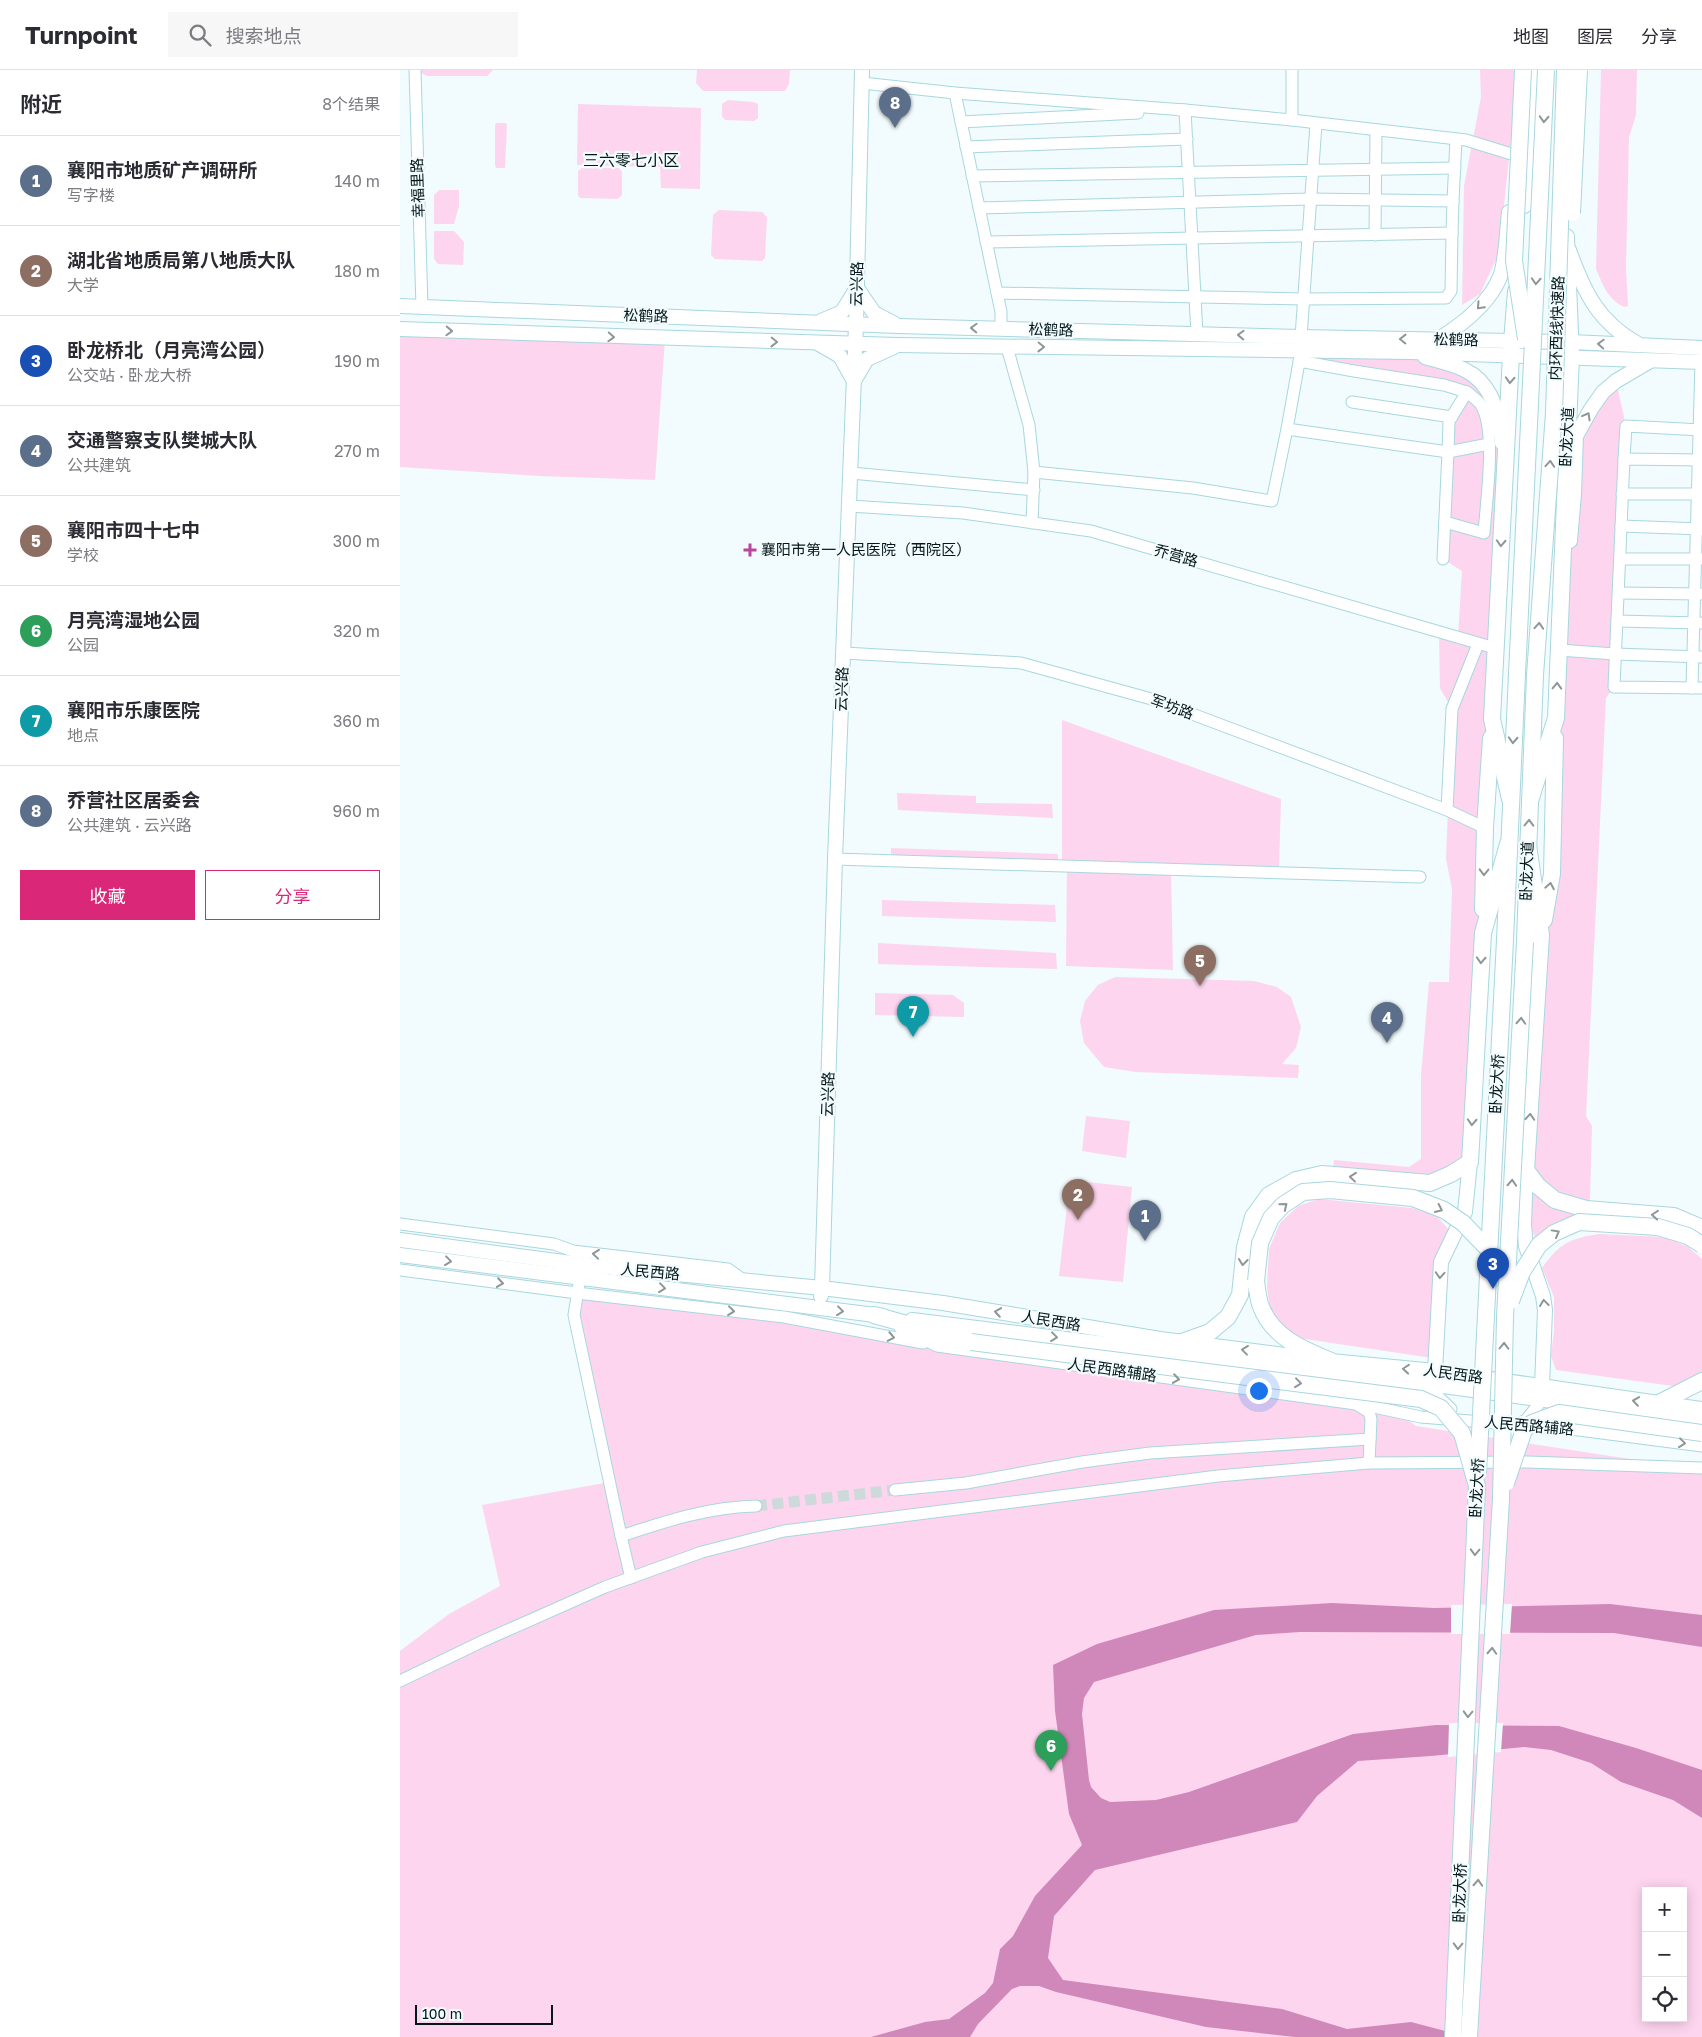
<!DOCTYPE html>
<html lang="zh">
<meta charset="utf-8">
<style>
body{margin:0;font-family:"Golos Text","Noto Sans SC",sans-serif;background:#f7f7f7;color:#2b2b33}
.controls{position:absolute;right:15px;bottom:15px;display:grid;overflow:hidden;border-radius:0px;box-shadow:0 2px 12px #0003}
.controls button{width:45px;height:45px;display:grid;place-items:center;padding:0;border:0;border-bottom:1px solid #e1e1e2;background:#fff;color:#2b2b33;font:25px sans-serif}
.scale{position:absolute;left:15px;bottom:12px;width:138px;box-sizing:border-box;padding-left:5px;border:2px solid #05171a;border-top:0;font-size:14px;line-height:18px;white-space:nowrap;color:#05171a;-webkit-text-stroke:4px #f2fbfd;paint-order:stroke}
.you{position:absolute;left:858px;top:1320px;width:18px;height:18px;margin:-12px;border:4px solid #fff;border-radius:50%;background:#1a73e8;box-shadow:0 0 0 8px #1a73e833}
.badge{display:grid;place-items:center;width:32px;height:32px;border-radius:50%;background:#db2777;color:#fff;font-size:16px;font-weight:700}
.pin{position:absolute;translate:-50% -41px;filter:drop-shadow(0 1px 2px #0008)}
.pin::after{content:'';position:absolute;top:26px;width:18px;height:15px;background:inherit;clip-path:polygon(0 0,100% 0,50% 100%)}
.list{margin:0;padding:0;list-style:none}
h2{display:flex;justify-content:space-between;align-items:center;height:65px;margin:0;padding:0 20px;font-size:21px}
h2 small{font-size:16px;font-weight:400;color:#7c7c81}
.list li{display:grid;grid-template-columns:32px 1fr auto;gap:15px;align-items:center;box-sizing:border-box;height:90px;padding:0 20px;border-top:1px solid #e1e1e2}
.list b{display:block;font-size:19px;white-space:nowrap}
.list p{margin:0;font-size:16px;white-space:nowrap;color:#7c7c81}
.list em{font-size:16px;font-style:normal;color:#7c7c81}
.actions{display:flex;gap:10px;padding:15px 20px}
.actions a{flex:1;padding:11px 0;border:1px solid #db2777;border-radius:0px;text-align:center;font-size:18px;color:#db2777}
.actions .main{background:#db2777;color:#fff}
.icon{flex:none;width:28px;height:28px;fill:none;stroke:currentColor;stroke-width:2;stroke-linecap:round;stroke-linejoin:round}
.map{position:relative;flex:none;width:1302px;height:1967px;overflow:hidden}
header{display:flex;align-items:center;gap:30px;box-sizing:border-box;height:70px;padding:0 25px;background:#fff;border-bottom:1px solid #e1e1e2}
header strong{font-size:24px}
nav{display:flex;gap:28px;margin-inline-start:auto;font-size:18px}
.search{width:350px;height:45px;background:#f7f7f7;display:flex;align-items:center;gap:12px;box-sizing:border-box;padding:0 18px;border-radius:0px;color:#7c7c81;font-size:19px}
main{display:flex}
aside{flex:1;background:#fff}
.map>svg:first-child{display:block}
.green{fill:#fdd5ef;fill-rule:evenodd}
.water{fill:#cf88b9}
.pier{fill:#f2fbfd}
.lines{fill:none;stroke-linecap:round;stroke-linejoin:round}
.minor-tunnel{stroke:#ced9db;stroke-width:11;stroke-dasharray:11 5.5;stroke-linecap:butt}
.minor-casing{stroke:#a8d7de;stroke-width:13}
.major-casing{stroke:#a8d7de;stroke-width:16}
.highway-casing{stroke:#a8d7de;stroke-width:18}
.minor{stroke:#fff;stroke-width:11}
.major{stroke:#fff;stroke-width:14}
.highway{stroke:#fff;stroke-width:16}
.highway-bridge-casing{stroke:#a8d7de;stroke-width:18;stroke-linecap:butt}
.highway-bridge{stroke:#fff;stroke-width:16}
.oneway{stroke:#8e9798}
.poi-dot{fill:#bb459d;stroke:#f2fbfd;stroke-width:2}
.labels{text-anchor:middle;stroke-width:4.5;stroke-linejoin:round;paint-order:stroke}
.street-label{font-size:15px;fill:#05171a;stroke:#f2fbfd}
.poi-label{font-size:15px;fill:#05171a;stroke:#f2fbfd;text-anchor:start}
.neighbourhood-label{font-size:16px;fill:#05171a;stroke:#f2fbfd}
</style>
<header>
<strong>Turnpoint</strong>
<div class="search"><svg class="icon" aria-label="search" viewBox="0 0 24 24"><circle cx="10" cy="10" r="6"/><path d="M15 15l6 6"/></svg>搜索地点</div>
<nav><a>地图</a><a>图层</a><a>分享</a></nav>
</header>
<main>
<aside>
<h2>附近<small>8个结果</small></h2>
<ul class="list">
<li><span class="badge" style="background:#5c6f8a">1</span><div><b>襄阳市地质矿产调研所</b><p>写字楼</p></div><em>140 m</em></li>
<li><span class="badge" style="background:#8d6e63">2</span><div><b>湖北省地质局第八地质大队</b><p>大学</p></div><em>180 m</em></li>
<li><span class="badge" style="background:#1a4fb4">3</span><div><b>卧龙桥北（月亮湾公园）</b><p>公交站 · 卧龙大桥</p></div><em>190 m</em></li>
<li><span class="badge" style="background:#5c6f8a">4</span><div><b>交通警察支队樊城大队</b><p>公共建筑</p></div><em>270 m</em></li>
<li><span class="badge" style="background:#8d6e63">5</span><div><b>襄阳市四十七中</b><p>学校</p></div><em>300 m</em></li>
<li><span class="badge" style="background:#2e9e5b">6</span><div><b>月亮湾湿地公园</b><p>公园</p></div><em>320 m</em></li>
<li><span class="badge" style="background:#0f9aa8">7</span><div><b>襄阳市乐康医院</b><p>地点</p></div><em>360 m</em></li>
<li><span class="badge" style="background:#5c6f8a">8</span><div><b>乔营社区居委会</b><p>公共建筑 · 云兴路</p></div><em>960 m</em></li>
</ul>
<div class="actions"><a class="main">收藏</a><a>分享</a></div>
</aside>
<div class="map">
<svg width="1302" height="1967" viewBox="0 0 1302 1967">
<rect width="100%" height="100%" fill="#f2fbfd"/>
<!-- green -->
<g class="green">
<polygon points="21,0 93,0 87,6 27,6 21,3"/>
<polygon points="297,0 390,0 389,14 385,21 303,21 296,13"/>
<polygon points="1080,0 1117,0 1117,12 1099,183 1080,224 1062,235 1064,116 1081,27"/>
<path d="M1201 0H1237L1236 45 1229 67 1226 198 1228 236 1224 237C1207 228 1204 217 1196 199Z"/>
<polygon points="328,30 353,32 358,34 358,48 354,51 325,50 322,46 322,34"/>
<polygon points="178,34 301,38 300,119 261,118 260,97 177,95"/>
<polygon points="97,53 106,53 107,56 105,98 96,98 95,95 95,55"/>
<polygon points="182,98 219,98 222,102 222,125 218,129 180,128 178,125 178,101"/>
<polygon points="39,120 59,120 59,136 54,154 34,154 34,125"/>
<polygon points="319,140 362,142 367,147 365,188 362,191 315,189 311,185 313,145"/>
<polygon points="34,161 54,161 64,172 63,195 38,194 34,189"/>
<polygon points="0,259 265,269 255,410 140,406 0,397"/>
<polygon points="901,281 1010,282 1067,301 1089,320 1101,365 1070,1092 1030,1113 932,1105 934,1090 1009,1097 1021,1089 1021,1006 1029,912 1049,912 1052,819 1046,789 1052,639 1040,618 1039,562 1058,567 1062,501 1043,489 1052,347 1059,320 899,291"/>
<polygon points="1216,311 1226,356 1214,617 1206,628 1186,1046 1192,1056 1190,1128 1186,1139 1155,1130 1126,1100 1176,366"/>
<polygon points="662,650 881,729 879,798 662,792"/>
<polygon points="497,723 576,726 576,733 652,734 653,748 498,740"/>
<polygon points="491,778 658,784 658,796 491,791"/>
<polygon points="667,796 771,799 773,900 666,896"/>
<polygon points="482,830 655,835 656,852 482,846"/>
<polygon points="478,873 656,883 657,899 478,894"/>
<polygon points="715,907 854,911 877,917 891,927 901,957 896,978 882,994 899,995 898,1008 736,1002 704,997 684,973 680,951 685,931 698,915"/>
<polygon points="475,923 553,925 564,933 564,947 475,945"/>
<polygon points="686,1046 730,1051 726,1088 682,1081"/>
<polygon points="670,1110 732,1117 723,1212 659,1206"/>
<path d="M1133 1120C1152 1140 1159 1141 1186 1145 1165 1147 1151 1155 1135 1167L1129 1152Z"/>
<polygon points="919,1129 1012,1138 1035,1144 1048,1159 1036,1191 1032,1288 892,1267 870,1242 867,1216 869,1179 880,1153 898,1136"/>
<path d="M1199 1164 1264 1167 1287 1176 1302 1189V1304L1280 1317 1156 1300 1151 1286 1154 1261V1227L1142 1198C1160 1173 1169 1169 1199 1164Z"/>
<path d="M177 1223 371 1245 997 1342 1016 1356 1282 1397 1302 1398V1967H0V1581L49 1544 100 1516 82 1435 210 1412 174 1245ZM1246 1821H1283V1948H1246Z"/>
</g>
<!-- water -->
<polygon class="water" points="932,1533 1034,1538 1210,1534 1302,1545 1302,1577 1214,1563 900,1562 856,1565 694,1612 684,1628 682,1644 689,1710 691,1717 701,1728 710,1732 756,1730 789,1722 953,1664 1036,1655 1159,1656 1236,1678 1302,1700 1302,1748 1273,1730 1221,1712 1191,1693 1151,1680 1124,1677 1031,1686 958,1691 917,1726 897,1752 695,1800 654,1846 648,1888 663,1910 882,1939 947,1959 1011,1952 1068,1967 895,1967 806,1957 656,1922 639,1916 620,1916 612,1919 578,1954 570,1967 471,1967 525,1952 549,1949 585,1923 593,1913 600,1879 613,1866 635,1826 682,1775 669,1744 655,1641 653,1595 697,1574 814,1540"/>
<!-- pier -->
<g class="pier">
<polygon points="1112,1534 1110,1564 1051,1564 1051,1535"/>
<polygon points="1049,1653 1103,1653 1101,1682 1048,1687"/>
</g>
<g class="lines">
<!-- minor-tunnel -->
<polyline class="minor-tunnel" points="356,1436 495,1420"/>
<!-- minor casing -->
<g class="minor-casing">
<g id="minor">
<polyline points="15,0 22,237"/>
<polyline points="892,0 892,50"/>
<polyline points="462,13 555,23 785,40 892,50 1066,70 1121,87"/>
<polyline points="555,23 601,242 601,259"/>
<polyline points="779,40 785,40 797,264"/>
<polyline points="561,52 738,43"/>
<polyline points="566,77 787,69"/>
<polyline points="572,106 1055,98"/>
<polyline points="1053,131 1056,69"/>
<polyline points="579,138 911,129 1053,131 1052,163"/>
<polyline points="975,165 976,60"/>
<polyline points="586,172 1052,163 1051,221 1046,228 904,229 597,223"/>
<polyline points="901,267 916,54"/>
<polyline points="607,277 629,355 634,402 632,453"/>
<polyline points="901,281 887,359 1048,382 1043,489"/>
<polyline points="899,291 954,301 1044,315 1067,322 1049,351 1048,382 1089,374"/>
<polyline points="952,332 1052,347"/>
<polyline points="1224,389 1226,356 1302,360"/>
<polyline points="1302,390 1224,389 1214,617 1302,618"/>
<polyline points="634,402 793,418 872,431 887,359"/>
<polyline points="451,403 634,420"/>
<polyline points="1222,424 1302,424"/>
<polyline points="449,436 563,443 691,461 1095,578"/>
<path d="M1045 452 1084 463C1086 432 1097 360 1081 335 1078 330 1071 326 1067 322"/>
<polyline points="1221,456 1302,459"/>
<polyline points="1220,489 1302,489"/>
<polyline points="1219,523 1302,524"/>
<polyline points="1217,551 1300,553"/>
<polyline points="1159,580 1215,584 1302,587"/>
<polyline points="444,583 621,593 755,630 1047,740 1085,758"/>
<polyline points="1292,618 1301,292"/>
<polyline points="1047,740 1052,639 1078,574"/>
<polyline points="435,789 1020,807"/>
<polyline points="0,1154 154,1174 173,1181 328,1199 345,1211"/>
<polyline points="0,1200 177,1223 384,1247 523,1273"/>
<path d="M180 1208 174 1245 221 1466C266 1451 309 1437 356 1436"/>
<polyline points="500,1258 537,1276 956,1334 969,1342 971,1349 969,1393"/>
<polyline points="1025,1314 1051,1339"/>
<polyline points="960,1334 1021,1347 1171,1359 1302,1376"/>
<polyline points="1118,1354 1126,1350 1142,1330"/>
<polyline points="495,1420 566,1413 682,1392 750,1383 970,1369"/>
<polyline points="221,1466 231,1508"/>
<polyline points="0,1611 83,1571 205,1517 302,1482 384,1461 818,1406 969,1393 1128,1392 1302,1398"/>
</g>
</g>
<!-- major casing -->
<g class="major-casing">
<g id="major">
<path d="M1169 180C1184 222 1198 252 1238 274"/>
<polyline points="0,236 498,256 901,267 1171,272 1302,278"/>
<polyline points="421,251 442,242 457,218 474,243 495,254"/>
<polyline points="0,259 497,275 1010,282 1302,292"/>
<path d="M1039 269C1063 254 1089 234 1100 207 1106 192 1107 159 1109 142"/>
<polyline points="419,274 440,286 454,311 467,289 494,277"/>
<path d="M1025 287C1038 291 1053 294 1065 300 1092 313 1100 346 1102 373"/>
<polyline points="1170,471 1174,424 1176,366 1191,339 1203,322 1216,311 1250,291"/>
<polyline points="1126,1100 1124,1155 1126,1176 1143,1226 1145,1240 1142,1316"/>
<polyline points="0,1170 194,1196 422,1218 543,1233 760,1269 931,1291 1035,1301 1302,1339"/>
<polyline points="0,1185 483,1246"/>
<polyline points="421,1226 422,1218 435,789 456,255 462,0"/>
<polyline points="512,1250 1036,1315 1302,1352"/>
<polyline points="1035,1301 1041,1192 1065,1142 1070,1092"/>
</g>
</g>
<!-- highway casing -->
<g class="highway-casing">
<g id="highway">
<polyline points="1124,135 1134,0"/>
<polyline points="1110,729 1092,649 1111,285 1116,221"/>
<polyline points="1130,731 1156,648 1171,286 1166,167"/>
<polyline points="1128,775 1141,865 1126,1100 1138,1116 1155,1130 1186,1139 1274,1146 1302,1158"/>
<polyline points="1128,784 1135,605"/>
<polyline points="1083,839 1085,758 1091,668"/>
<polyline points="1144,850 1152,804 1155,668"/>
<polyline points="1105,870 1117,604"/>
<polyline points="1125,872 1127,816"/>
<path d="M856 1211C857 1219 858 1227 860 1234 871 1267 902 1279 931 1291"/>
<polyline points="474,1245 571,1272"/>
<polyline points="782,1272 810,1262 828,1247 840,1225 845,1177 853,1147 869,1125 896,1110 922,1104 1030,1113 1051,1104 1070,1092 1083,863 1108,774"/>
<polyline points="1257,1334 1302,1311"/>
<polyline points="1053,1967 1077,1416"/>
<polyline points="1069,1967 1101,1429"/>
</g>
</g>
<!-- minor -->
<use href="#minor" class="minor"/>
<!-- major -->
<use href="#major" class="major"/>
<!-- highway -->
<use href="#highway" class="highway"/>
<!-- highway-bridge casing -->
<g class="highway-bridge-casing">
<g id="highway-bridge">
<polyline points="1123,0 1114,191 1126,269"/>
<polyline points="1172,143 1179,0"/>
<polyline points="1117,604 1146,0"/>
<polyline points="1135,605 1154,343 1165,0"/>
<polyline points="856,1211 860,1173 871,1148 883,1135 903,1122 930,1120 1013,1128 1044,1140 1063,1153 1089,1180"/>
<polyline points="1111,1231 1122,1202 1139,1175 1154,1163 1179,1152 1258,1157 1288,1166 1302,1175"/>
<polyline points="571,1272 1021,1329 1041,1338 1062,1363 1077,1416"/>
<polyline points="1078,1403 1105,870"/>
<polyline points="1106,1413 1124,1360 1132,1353 1159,1343 1302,1363"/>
<polyline points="1101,1429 1105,1247 1125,872"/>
</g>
</g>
<!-- highway-bridge -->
<use href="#highway-bridge" class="highway-bridge"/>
</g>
<!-- one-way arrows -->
<defs><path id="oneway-chevron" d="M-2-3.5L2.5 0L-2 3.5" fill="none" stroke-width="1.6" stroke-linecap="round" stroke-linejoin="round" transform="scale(1.25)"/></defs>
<g class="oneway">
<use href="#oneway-chevron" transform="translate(1144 49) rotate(93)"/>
<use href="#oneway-chevron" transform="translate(1136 211) rotate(93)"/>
<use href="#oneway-chevron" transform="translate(1080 236) rotate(133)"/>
<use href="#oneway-chevron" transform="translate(574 258) rotate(-178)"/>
<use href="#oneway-chevron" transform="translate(49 261) rotate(2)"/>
<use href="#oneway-chevron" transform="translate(841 265) rotate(-178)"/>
<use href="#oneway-chevron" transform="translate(211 267) rotate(3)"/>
<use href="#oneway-chevron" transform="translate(1003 269) rotate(-179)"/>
<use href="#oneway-chevron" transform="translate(374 272) rotate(1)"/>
<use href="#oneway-chevron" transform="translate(1201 274) rotate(-177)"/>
<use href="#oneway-chevron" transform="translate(641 277) rotate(1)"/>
<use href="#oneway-chevron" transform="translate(1110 310) rotate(93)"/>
<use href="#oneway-chevron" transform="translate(1187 346) rotate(-61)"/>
<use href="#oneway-chevron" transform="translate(1150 394) rotate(-86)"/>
<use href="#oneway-chevron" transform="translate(1101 473) rotate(93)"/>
<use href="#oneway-chevron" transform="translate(1139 556) rotate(-86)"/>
<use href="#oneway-chevron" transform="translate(1157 616) rotate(-88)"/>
<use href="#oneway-chevron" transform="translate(1113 670) rotate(93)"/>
<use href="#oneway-chevron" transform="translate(1129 753) rotate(-88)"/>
<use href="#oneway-chevron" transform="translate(1084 802) rotate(91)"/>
<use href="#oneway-chevron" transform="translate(1150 816) rotate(-80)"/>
<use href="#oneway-chevron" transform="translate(1081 890) rotate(93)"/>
<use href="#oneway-chevron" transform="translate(1121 951) rotate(-87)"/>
<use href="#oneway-chevron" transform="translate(1130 1047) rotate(-86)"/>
<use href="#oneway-chevron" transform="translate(1072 1052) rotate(93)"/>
<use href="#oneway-chevron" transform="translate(953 1107) rotate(-174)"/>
<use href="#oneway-chevron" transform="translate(1112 1113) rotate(-87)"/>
<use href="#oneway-chevron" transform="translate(884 1136) rotate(-39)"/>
<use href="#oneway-chevron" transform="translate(1039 1139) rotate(25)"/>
<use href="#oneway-chevron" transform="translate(1255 1145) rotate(-175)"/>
<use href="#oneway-chevron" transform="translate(1156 1163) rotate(-29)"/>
<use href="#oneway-chevron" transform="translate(196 1184) rotate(-174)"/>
<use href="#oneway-chevron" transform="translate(48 1191) rotate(7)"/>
<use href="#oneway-chevron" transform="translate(843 1192) rotate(96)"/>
<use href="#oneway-chevron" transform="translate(1040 1205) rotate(94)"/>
<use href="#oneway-chevron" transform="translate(100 1213) rotate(8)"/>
<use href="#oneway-chevron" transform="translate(262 1218) rotate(7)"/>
<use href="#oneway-chevron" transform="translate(1144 1233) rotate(-97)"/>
<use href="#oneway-chevron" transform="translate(331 1241) rotate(6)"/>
<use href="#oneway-chevron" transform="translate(440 1241) rotate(7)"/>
<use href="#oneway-chevron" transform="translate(598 1242) rotate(-171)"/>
<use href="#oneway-chevron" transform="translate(491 1267) rotate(11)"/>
<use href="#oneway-chevron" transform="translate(654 1267) rotate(7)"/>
<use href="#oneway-chevron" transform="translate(1104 1276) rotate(-89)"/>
<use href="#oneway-chevron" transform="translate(845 1280) rotate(-173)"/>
<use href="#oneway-chevron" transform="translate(1006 1299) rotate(-175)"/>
<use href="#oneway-chevron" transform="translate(776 1309) rotate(8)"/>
<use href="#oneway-chevron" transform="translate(898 1313) rotate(7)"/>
<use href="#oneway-chevron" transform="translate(1236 1331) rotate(-172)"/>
<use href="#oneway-chevron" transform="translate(1282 1373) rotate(7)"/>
<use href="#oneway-chevron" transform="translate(1075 1482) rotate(92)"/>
<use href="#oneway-chevron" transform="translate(1092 1581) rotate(-87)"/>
<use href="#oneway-chevron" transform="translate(1068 1644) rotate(92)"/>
<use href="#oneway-chevron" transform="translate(1078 1813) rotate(-87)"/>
<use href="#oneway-chevron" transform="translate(1058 1876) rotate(92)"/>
</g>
<!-- markers -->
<path class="poi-dot" d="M347.5 472.5h5v5h5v5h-5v5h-5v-5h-5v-5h5z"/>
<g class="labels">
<!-- street labels -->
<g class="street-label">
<text transform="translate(18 118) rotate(-92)" y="5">幸福里路</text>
<text transform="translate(457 214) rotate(-89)" y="5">云兴路</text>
<text transform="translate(246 246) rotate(2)" y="5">松鹤路</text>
<text transform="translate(1157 258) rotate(-88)" y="5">内环西线快速路</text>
<text transform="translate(651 260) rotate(2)" y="5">松鹤路</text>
<text transform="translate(1056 270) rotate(1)" y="5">松鹤路</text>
<text transform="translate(1167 367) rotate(-87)" y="5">卧龙大道</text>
<text transform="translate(776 486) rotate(16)" y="5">乔营路</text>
<text transform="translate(442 619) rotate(-88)" y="5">云兴路</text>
<text transform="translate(772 637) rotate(20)" y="5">军坊路</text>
<text transform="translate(1127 801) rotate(-88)" y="5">卧龙大道</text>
<text transform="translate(1097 1014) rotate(-87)" y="5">卧龙大桥</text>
<text transform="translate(428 1024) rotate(-88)" y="5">云兴路</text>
<text transform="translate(250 1202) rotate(5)" y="5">人民西路</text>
<text transform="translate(651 1251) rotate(9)" y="5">人民西路</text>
<text transform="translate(712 1300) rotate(8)" y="5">人民西路辅路</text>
<text transform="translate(1053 1304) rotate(8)" y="5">人民西路</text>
<text transform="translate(1129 1356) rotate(5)" y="5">人民西路辅路</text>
<text transform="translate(1077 1418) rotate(-87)" y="5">卧龙大桥</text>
<text transform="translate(1060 1823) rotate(-88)" y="5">卧龙大桥</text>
</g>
<!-- poi labels -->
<g class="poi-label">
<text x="361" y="485">襄阳市第一人民医院（西院区）</text>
</g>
<!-- neighbourhood labels -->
<g class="neighbourhood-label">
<text x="231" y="96">三六零七小区</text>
</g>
</g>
</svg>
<div class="controls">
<button>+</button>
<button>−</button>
<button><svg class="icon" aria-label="locate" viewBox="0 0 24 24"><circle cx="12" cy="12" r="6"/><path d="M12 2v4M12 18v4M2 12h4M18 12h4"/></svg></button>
</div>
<div class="scale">100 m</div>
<div class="you"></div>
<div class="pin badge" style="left:745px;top:1171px;background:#5c6f8a">1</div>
<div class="pin badge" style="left:678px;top:1150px;background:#8d6e63">2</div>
<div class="pin badge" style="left:1093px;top:1219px;background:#1a4fb4">3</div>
<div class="pin badge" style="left:987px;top:973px;background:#5c6f8a">4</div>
<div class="pin badge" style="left:800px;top:916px;background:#8d6e63">5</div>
<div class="pin badge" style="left:651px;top:1701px;background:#2e9e5b">6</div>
<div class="pin badge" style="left:513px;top:967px;background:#0f9aa8">7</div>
<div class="pin badge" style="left:495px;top:58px;background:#5c6f8a">8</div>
</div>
</main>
